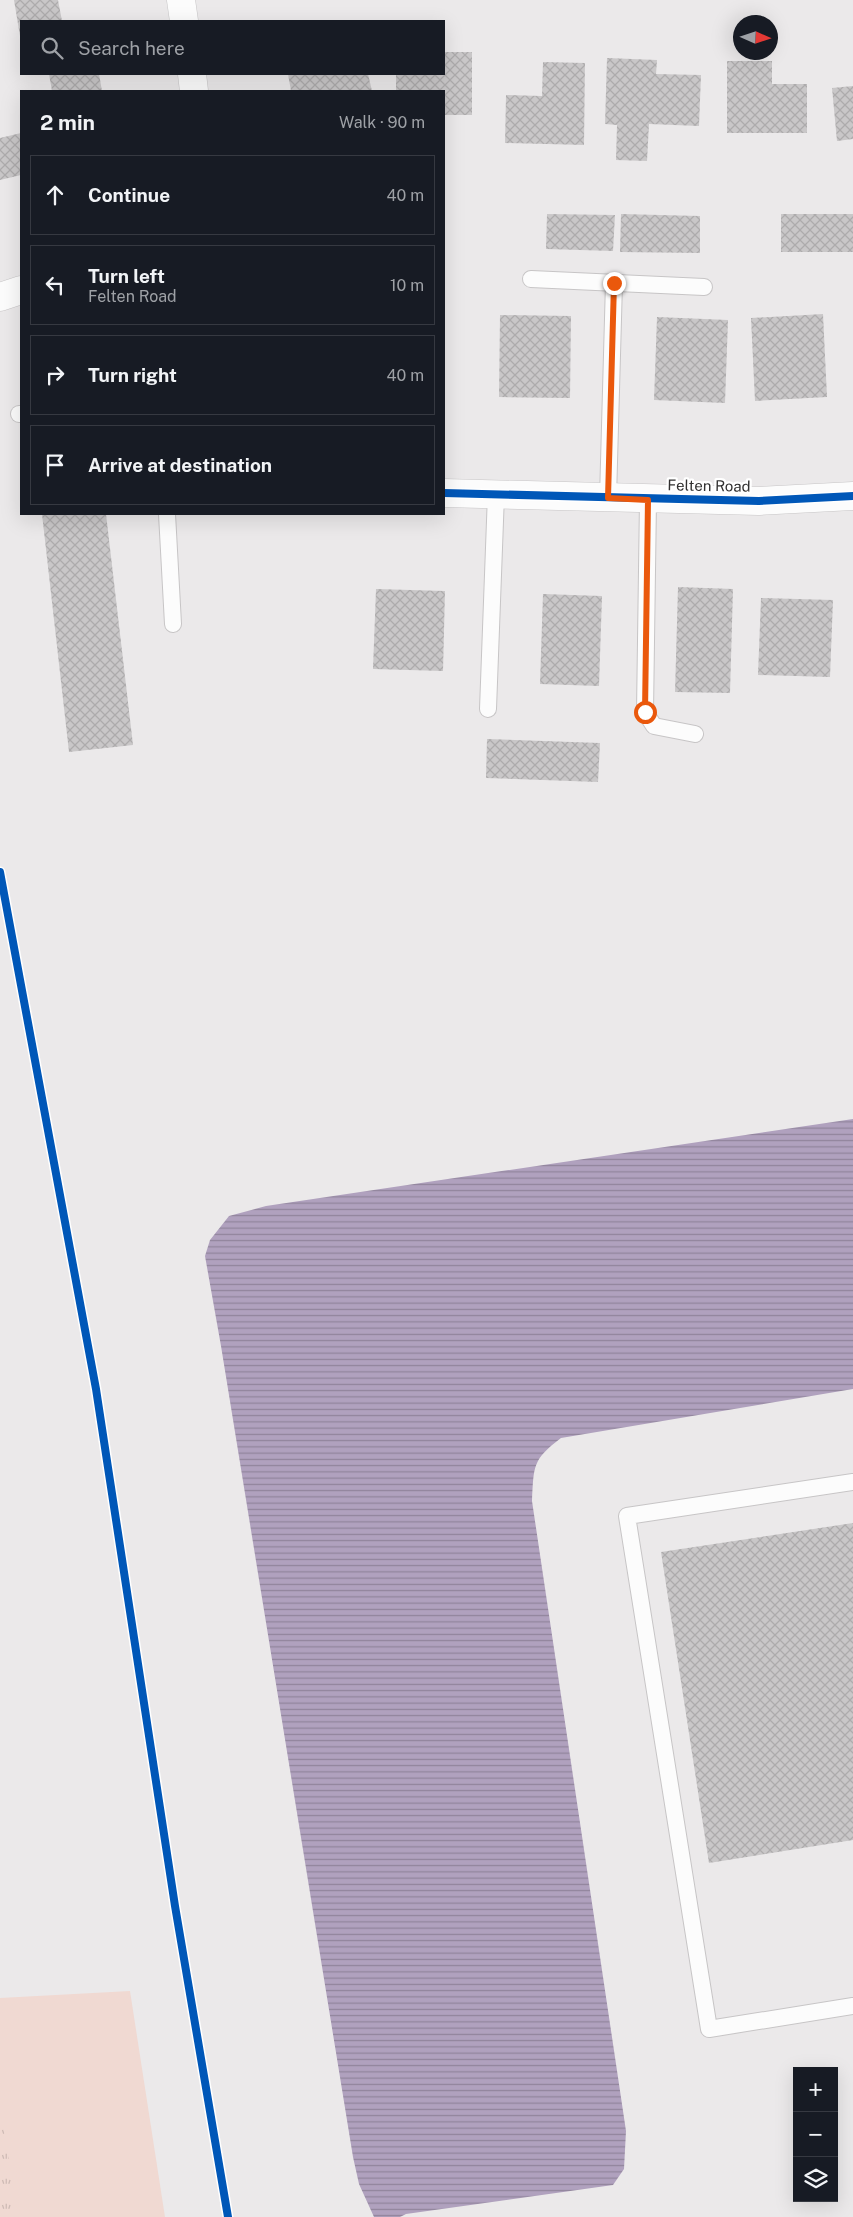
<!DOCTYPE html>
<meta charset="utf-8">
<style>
body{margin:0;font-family:"Public Sans",sans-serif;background:#242831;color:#f1f3f6}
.controls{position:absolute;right:15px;bottom:15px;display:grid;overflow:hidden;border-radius:0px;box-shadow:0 5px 20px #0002}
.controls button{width:45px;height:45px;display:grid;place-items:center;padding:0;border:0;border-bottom:1px solid #363941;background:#171b24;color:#f1f3f6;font:25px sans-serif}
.compass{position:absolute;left:733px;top:15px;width:45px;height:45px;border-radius:50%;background:#171b24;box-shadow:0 5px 20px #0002;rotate:93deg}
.stop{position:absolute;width:15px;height:15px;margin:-11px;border:4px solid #ea580c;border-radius:50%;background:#fff}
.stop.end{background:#ea580c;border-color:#fff;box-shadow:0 1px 5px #0008}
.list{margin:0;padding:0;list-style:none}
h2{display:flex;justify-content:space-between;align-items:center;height:65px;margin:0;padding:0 20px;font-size:21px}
h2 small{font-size:16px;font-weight:400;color:#9ea1a6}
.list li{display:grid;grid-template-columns:32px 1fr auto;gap:15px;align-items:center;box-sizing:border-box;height:80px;margin:0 10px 10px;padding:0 10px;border:1px solid #363941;border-radius:0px}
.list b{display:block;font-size:19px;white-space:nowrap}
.list p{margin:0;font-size:16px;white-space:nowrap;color:#9ea1a6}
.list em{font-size:16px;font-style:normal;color:#9ea1a6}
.icon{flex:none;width:28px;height:28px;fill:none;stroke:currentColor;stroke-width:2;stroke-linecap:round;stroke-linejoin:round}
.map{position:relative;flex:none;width:853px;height:2217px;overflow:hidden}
.search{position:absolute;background:#171b24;box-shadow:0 5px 20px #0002;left:20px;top:20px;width:425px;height:55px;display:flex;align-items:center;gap:12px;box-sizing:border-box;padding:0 18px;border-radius:0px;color:#9ea1a6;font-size:19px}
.panel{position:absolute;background:#171b24;box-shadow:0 5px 20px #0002;left:20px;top:90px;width:425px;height:425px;border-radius:0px}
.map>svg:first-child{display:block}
.green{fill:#f0d9d2}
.park{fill:url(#park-tufts)}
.water{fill:url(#water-rules)}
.building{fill:url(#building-cross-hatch)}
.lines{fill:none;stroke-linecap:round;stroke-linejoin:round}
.lane-casing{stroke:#c7c5c6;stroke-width:18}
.street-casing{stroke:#c7c5c6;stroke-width:29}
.lane{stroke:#fcfcfc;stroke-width:16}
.street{stroke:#fcfcfc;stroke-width:28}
.cycleway-casing{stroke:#fff;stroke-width:11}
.cycleway{stroke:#0057b8;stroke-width:8}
.route{stroke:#ea580c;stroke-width:6}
.labels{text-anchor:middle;stroke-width:4.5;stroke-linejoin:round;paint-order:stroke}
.street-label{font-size:15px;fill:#313030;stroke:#fff}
</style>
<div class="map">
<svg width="853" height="2217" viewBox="0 0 853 2217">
<defs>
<pattern id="park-tufts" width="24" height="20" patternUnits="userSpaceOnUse" patternTransform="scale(1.25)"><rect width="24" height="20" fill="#f0d9d2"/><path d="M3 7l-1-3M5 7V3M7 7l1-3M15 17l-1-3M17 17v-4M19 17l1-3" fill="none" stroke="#cebbb5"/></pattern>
<pattern id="water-rules" width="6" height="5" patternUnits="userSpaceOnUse" patternTransform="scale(1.25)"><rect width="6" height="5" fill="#b0a1be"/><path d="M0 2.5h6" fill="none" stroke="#90849b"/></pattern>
<pattern id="building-cross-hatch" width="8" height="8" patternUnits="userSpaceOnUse" patternTransform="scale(1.25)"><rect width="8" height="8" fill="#c9c7c8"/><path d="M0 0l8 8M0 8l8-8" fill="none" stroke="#adabac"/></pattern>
</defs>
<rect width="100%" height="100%" fill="#ebe9ea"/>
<!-- green -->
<polygon class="green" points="130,1991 165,2217 0,2217 0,1998"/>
<!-- park -->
<polygon class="park" points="0,2108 19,2217 0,2217"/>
<!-- water -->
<path class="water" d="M853 1119V1389L561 1438C532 1460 534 1466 532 1501L626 2131 624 2169 613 2185 406 2214 400 2217H374L359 2184 353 2157 221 1346 205 1256 210 1240 229 1216 266 1206Z"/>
<!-- building -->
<g class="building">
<polygon points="14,0 58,0 62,21 21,21 20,36"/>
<polygon points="444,52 472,52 472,115 444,115 444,91 396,91 396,74 444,74"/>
<polygon points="607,58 657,60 656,74 701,75 699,126 649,124 647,161 616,160 617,125 605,124"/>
<polygon points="727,61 772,61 772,84 807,84 807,133 727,133"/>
<polygon points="543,62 585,63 584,145 505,143 506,95 542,96"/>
<polygon points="49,74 99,74 102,91 52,91"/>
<polygon points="288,74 368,74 372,91 291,91"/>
<polygon points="853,86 853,139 837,141 832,88"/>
<polygon points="21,133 21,175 0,180 0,138"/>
<polygon points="547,214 615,215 613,251 546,249"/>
<polygon points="621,214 700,216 700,253 620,252"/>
<rect x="781" y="214" width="72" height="38"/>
<polygon points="823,314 827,397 755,401 751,318"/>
<polygon points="500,315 571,316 570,398 499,397"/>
<polygon points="657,317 728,320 725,403 654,400"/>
<polygon points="42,514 106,514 133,745 69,752"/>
<polygon points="678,587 733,589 730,693 675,692"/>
<polygon points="376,589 445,591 443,671 373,669"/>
<polygon points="543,594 602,596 599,686 540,684"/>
<polygon points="761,598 833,600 830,677 758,675"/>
<polygon points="487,739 600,743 598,782 486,778"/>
<polygon points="853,1523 853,1840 709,1863 661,1552"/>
</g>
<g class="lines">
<!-- lane casing -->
<g class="lane-casing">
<g id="lane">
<polyline points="531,279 704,287"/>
<polyline points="19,414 21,414"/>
<polyline points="608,498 614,283"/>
<polyline points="648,500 645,712 654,726 695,734"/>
<polyline points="167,514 173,624"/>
<polyline points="488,709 496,494"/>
<polyline points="853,1482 627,1516 709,2029 853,2006"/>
</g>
</g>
<!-- street casing -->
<g class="street-casing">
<g id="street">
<polyline points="181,0 184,21"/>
<polyline points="192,74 194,91"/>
<polyline points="0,297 21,290"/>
<polyline points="444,493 759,501 853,496"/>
</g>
</g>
<!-- lane -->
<use href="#lane" class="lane"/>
<!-- street -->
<use href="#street" class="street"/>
<!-- cycleway casing -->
<g class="cycleway-casing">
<g id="cycleway">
<polyline points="444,493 759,501 853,496"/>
<polyline points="0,872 96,1389 175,1906 228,2217"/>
</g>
</g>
<!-- cycleway -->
<use href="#cycleway" class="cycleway"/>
</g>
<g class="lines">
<!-- route -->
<polyline class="route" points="614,283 608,498 648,500 645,712"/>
</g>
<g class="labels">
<!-- street labels -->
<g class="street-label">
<text transform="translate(709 486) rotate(1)" y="5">Felten Road</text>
</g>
</g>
</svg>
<div class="controls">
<button>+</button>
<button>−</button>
<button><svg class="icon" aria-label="layers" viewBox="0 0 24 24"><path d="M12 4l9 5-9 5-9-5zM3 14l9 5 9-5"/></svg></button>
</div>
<svg class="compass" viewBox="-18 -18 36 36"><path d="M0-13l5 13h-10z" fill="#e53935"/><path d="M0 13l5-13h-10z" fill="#9ea1a6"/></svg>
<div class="stop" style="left:645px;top:712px"></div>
<div class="stop end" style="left:614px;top:283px"></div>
<div class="search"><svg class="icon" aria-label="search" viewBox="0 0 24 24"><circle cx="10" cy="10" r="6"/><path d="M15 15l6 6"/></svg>Search here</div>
<section class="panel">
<h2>2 min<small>Walk · 90 m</small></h2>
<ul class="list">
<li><svg class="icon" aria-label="ahead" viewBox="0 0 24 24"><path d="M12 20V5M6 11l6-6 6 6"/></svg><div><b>Continue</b></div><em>40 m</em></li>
<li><svg class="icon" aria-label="left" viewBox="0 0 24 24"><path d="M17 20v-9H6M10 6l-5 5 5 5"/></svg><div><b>Turn left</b><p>Felten Road</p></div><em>10 m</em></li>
<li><svg class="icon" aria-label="right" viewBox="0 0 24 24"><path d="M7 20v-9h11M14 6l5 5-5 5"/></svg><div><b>Turn right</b></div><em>40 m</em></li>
<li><svg class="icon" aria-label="arrive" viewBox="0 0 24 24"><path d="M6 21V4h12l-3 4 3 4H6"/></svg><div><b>Arrive at destination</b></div></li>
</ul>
</section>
</div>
